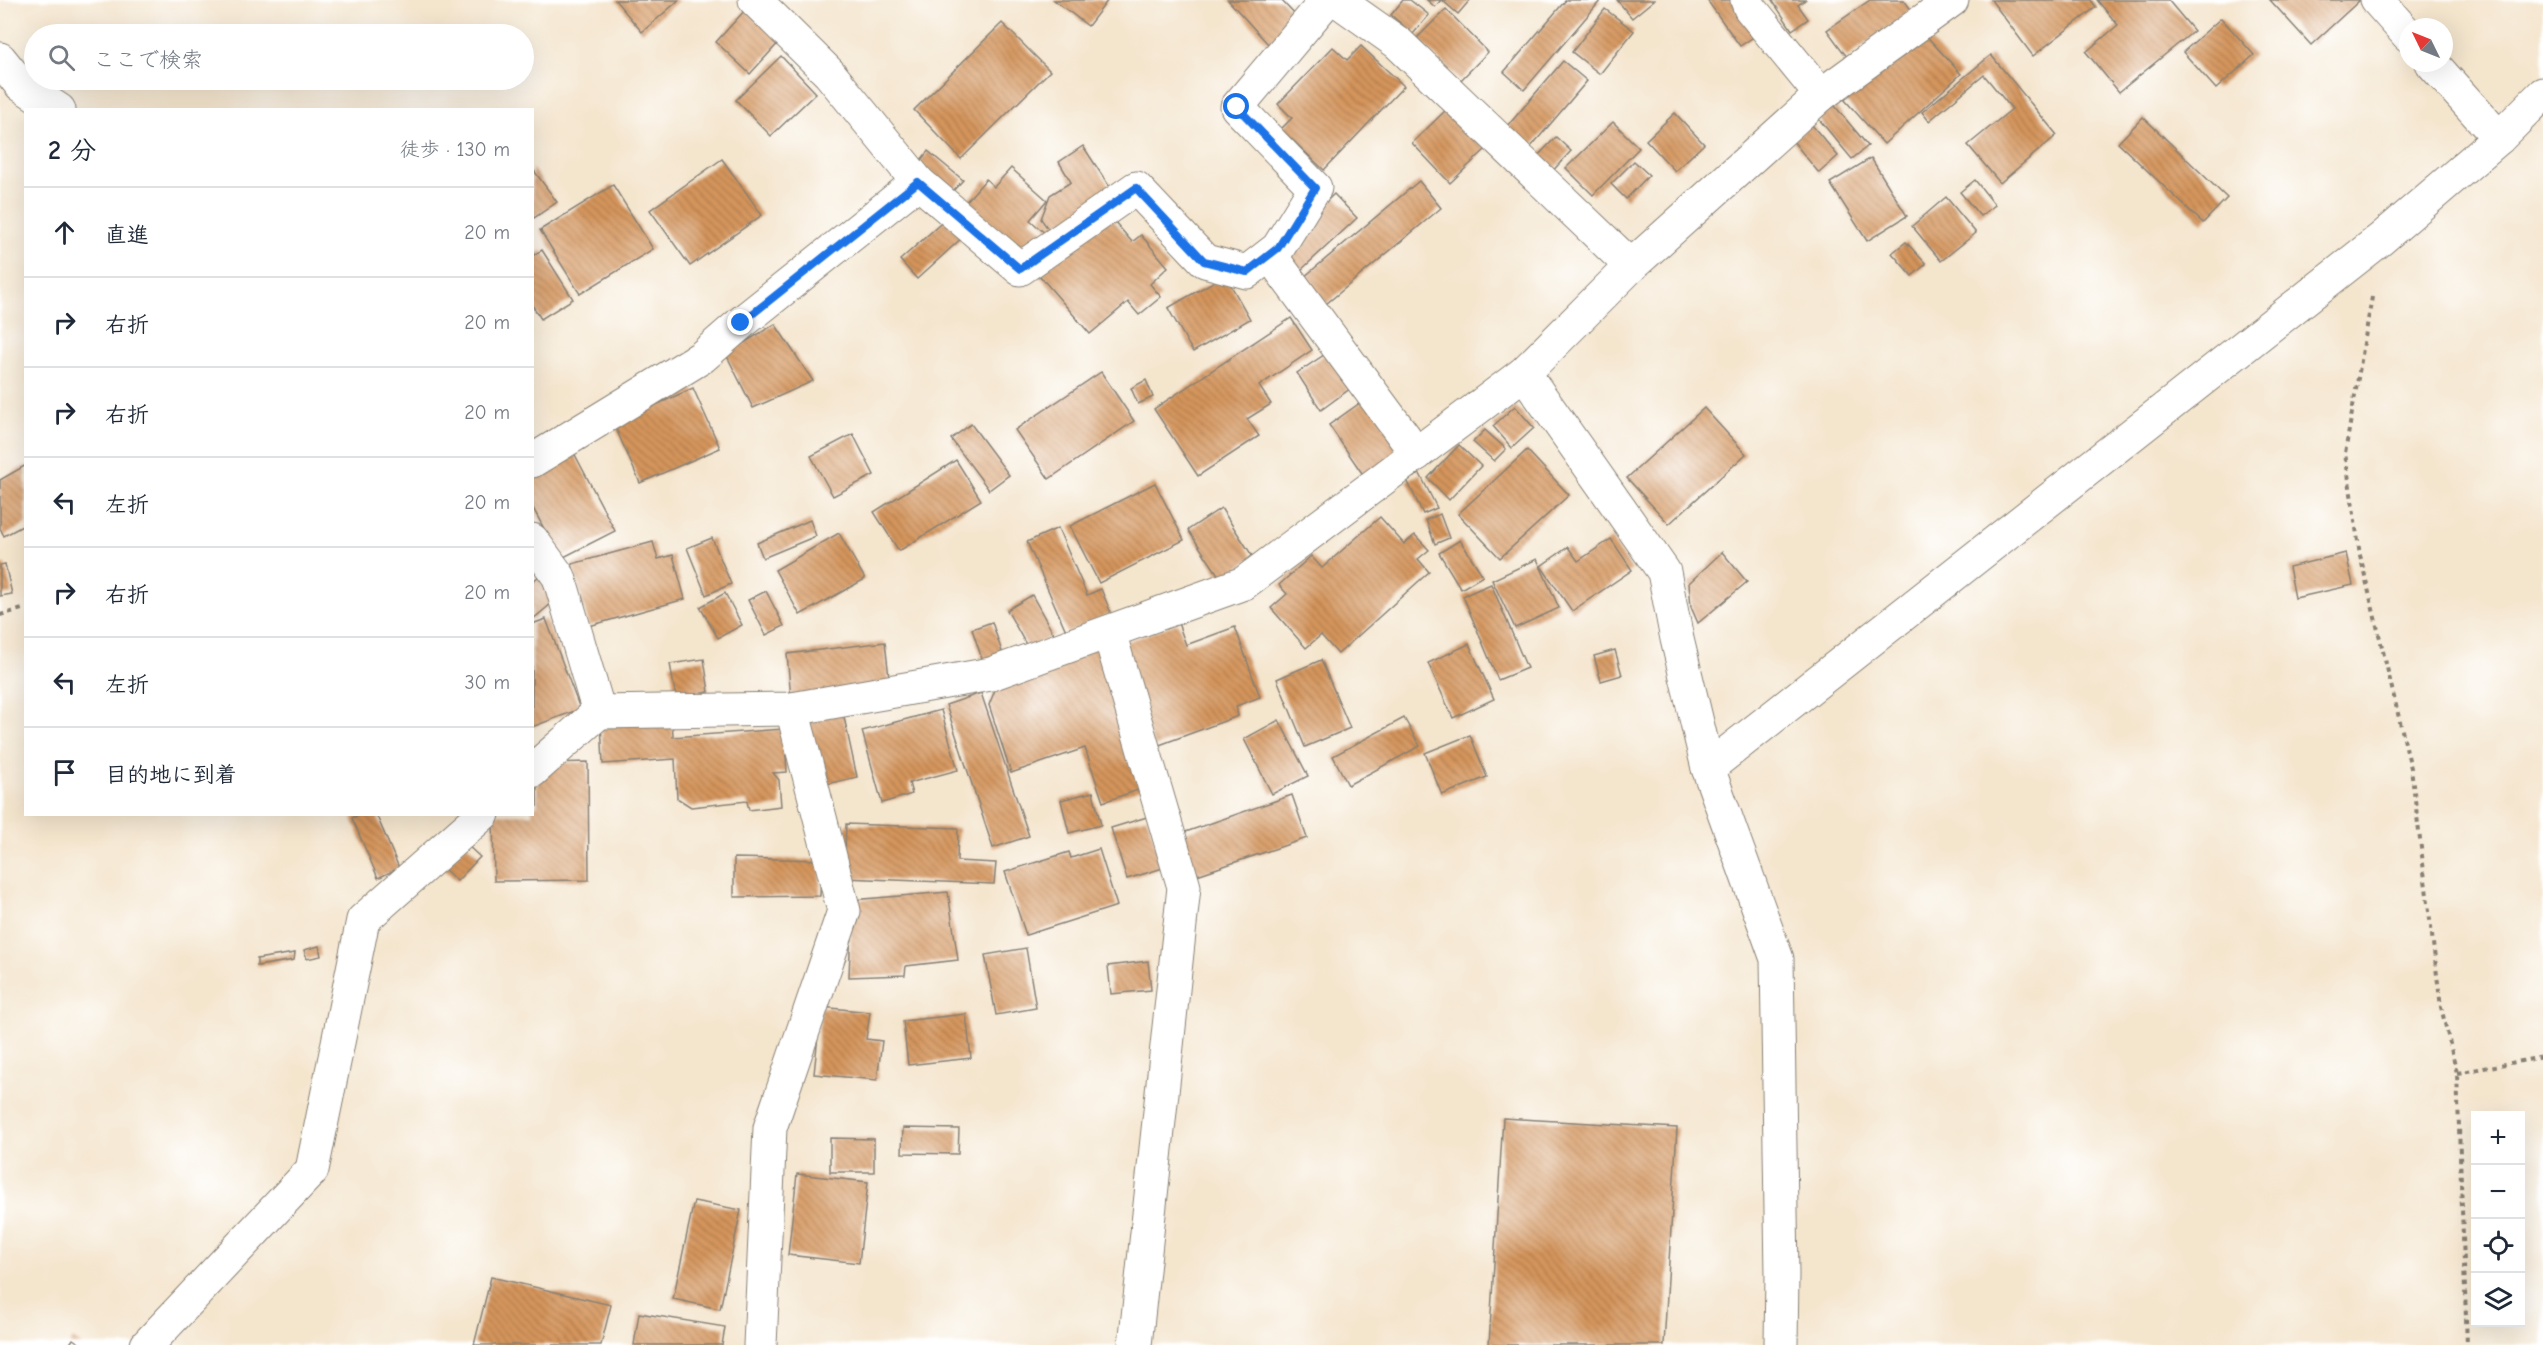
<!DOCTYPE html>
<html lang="ja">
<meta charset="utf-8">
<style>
body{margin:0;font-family:"Comic Neue","Klee One",sans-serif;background:#f2f2f3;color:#1f2937}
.controls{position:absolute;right:18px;bottom:18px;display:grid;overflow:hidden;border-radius:0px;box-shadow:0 6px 24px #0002}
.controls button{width:54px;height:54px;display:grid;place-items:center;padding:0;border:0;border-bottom:2px solid #e0e1e3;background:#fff;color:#1f2937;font:30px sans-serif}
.compass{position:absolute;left:2399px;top:18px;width:54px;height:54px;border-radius:50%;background:#fff;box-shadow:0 6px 24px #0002;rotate:313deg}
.stop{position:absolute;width:18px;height:18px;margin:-14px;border:4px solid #1a73e8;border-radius:50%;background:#fff}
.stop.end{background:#1a73e8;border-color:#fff;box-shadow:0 2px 6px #0008}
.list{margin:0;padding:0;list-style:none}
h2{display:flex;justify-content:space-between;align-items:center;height:78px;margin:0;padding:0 24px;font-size:26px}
h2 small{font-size:20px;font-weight:400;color:#747a83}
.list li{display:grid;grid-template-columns:39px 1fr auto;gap:18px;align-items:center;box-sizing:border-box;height:90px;padding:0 24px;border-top:2px solid #e0e1e3}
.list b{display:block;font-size:22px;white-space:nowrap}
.list em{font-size:20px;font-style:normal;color:#747a83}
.icon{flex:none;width:33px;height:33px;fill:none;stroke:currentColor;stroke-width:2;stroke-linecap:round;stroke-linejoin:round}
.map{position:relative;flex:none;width:2543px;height:1345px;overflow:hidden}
.search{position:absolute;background:#fff;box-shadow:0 6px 24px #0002;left:24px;top:24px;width:510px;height:66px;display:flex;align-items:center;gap:15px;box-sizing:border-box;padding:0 21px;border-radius:33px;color:#747a83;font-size:22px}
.panel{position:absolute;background:#fff;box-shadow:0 6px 24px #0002;left:24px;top:108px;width:510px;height:708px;border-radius:0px}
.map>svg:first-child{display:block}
.building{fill:url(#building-back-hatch)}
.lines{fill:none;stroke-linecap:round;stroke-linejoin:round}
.minor-casing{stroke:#888074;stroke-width:35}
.path{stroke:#888074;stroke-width:4;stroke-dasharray:4.5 4.5;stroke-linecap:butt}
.minor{stroke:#fff;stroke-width:33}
.route{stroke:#1a73e8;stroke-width:8}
</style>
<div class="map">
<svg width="2543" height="1345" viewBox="0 0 2543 1345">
<defs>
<pattern id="building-back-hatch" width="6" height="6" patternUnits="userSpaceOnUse" patternTransform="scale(1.5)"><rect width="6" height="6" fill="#d5955c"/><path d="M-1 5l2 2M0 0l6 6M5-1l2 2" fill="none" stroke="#ac794b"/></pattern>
</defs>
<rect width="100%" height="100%" fill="#fff"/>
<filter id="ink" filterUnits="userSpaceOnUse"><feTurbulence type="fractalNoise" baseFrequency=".0167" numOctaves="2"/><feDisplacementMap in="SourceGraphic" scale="12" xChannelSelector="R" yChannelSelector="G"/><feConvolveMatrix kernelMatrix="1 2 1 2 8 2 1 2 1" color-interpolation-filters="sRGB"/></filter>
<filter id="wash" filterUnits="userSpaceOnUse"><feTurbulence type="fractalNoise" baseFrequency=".008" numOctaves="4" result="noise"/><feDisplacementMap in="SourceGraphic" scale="24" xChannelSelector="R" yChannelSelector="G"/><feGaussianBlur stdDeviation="1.35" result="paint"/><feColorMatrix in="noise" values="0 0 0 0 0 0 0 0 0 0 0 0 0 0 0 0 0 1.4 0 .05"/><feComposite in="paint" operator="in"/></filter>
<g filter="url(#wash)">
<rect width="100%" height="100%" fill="#f4e5cd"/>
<g id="blocks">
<!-- building -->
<g class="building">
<polygon points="615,0 679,0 642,32"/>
<polygon points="1054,0 1108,0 1088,26"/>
<polygon points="1228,0 1281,0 1298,18 1268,44"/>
<polygon points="1403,0 1410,0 1429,15 1413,34 1391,15"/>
<polygon points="1427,0 1441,0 1435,7"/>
<polygon points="1442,0 1470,0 1458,14"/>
<polygon points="1566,0 1601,0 1524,90 1504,72"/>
<polygon points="1617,0 1654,0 1632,18"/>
<polygon points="1707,0 1734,0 1758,34 1740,46"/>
<polygon points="1772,0 1805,0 1798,5 1808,19 1792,30"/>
<polygon points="1870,0 1904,0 1912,11 1847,57 1827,30"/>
<polygon points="1991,0 2091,0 2096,7 2033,56"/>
<polygon points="2097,0 2168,0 2194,31 2119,92 2086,52 2118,25"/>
<polygon points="2270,0 2360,0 2311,45"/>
<polygon points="746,9 781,40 750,74 716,42"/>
<polygon points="1446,9 1488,52 1460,81 1417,38"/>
<polygon points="1605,9 1634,31 1600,74 1572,52"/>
<polygon points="2221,18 2254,55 2216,89 2183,52"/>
<polygon points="1002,23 1050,71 961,159 914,110"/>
<polygon points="1920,29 1961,74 1884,144 1844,99"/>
<polygon points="1361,46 1404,86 1324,170 1281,129 1292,118 1278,104 1333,47 1347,60"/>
<polygon points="1991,55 2057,135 2000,183 1968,145 2012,109 1984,75 1929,121 1922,112"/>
<polygon points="781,56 816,93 771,136 736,100"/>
<polygon points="1563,61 1587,81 1524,155 1500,135"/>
<polygon points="1834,105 1868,146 1852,159 1818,118"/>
<polygon points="1448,108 1487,148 1450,183 1412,143"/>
<polygon points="1675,113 1704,144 1675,171 1646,140"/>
<polygon points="2143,117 2227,198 2203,223 2118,143"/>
<polygon points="1613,122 1639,148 1593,195 1566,168"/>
<polygon points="1811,124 1838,156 1819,173 1792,140"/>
<polygon points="1556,137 1571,151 1548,176 1532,162"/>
<polygon points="1083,146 1113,192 1051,233 1041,219 1050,195 1071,182 1059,162"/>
<polygon points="928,151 963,180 952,192 918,164"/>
<polygon points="1871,158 1907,216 1867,241 1830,183"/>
<polygon points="722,159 762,215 690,266 650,210"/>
<polygon points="1634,161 1649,175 1626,199 1611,184"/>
<polygon points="532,168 557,202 534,218 532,215"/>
<polygon points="1011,168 1047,200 1030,220 1046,234 1024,259 964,204 986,179 994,187"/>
<polygon points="1975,180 1995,205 1980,216 1960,192"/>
<polygon points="1419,181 1441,208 1326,304 1304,277"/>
<polygon points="613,185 653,249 580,294 540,230"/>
<polygon points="1334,194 1357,218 1300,271 1278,248"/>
<polygon points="1946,197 1976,233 1941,261 1912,226"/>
<polygon points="1109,215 1132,242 1141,235 1168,267 1150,284 1161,297 1139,315 1128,302 1090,334 1039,275"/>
<polygon points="948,217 964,236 917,279 900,260"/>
<polygon points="1906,242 1926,264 1912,276 1892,253"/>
<polygon points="542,250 573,299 541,319 532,305 532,256"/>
<polygon points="1225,275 1250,319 1193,352 1168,308"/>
<polygon points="1291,318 1312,350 1259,386 1271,404 1247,419 1259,436 1198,476 1154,409"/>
<polygon points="775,324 813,381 753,408 726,354"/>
<polygon points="1327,353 1351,388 1321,410 1297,373"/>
<polygon points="1101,372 1134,421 1049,479 1015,430"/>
<polygon points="1146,380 1153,397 1138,404 1131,388"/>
<polygon points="693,388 720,448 640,483 614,424"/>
<polygon points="1367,398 1404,452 1366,479 1329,425"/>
<polygon points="1515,406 1534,428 1512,448 1493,426"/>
<polygon points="1704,408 1746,454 1669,524 1627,478"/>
<polygon points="971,424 1009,475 989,490 951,439"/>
<polygon points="1485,430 1506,449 1494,461 1473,442"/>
<polygon points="853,434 874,475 833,496 811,456"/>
<polygon points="1459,445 1481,466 1449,500 1428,478"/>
<polygon points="572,449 615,531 560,559 532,506 532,469"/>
<polygon points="1527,450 1569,495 1500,558 1458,514"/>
<polygon points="956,460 981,500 899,551 874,512"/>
<polygon points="26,465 26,524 4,536 0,528 0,480"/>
<polygon points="1420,474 1437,508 1423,514 1407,480"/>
<polygon points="1155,483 1184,540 1099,583 1070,526"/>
<polygon points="1221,508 1253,557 1221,579 1188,530"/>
<polygon points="1440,514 1449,538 1435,544 1426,520"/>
<polygon points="1380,517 1404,544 1415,535 1429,550 1418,559 1429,572 1338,654 1321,635 1306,648 1271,608 1287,594 1279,585 1311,556 1322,568"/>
<polygon points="810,520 816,536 763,558 757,543"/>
<polygon points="1058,528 1087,595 1101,589 1111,613 1067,633 1027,542"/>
<polygon points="839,533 865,579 800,615 775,570"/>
<polygon points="712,538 731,584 706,595 687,548"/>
<polygon points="1611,539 1632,570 1572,611 1541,566 1568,547 1578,561"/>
<polygon points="1460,540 1483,576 1461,589 1439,553"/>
<polygon points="653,542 658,559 673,555 685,599 589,626 572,564"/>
<polygon points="1722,552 1747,582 1698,623 1691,607 1689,583"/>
<polygon points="2346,553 2353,585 2295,598 2289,567"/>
<polygon points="1537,559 1559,608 1515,628 1492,580"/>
<polygon points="5,564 12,594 0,596 0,565"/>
<polygon points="539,576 558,598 532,620 532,582"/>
<polygon points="1491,584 1527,668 1498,680 1463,596"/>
<polygon points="766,591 784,626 766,635 748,600"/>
<polygon points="725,593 742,625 718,638 700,607"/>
<polygon points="1032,595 1054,635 1029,650 1007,610"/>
<polygon points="546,619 580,709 532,727 532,624"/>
<polygon points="992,622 1003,655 983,662 972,629"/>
<polygon points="1178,623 1186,645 1235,627 1260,697 1236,706 1238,716 1154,747 1117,645"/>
<polygon points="885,642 890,686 791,698 787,654"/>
<polygon points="1099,644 1147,787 1103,802 1085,748 1011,773 989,705 997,685"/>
<polygon points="1469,644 1494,699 1453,718 1428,663"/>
<polygon points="1615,650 1622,675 1601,681 1594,656"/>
<polygon points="704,659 709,692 676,698 670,664"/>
<polygon points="1321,660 1350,728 1305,747 1277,679"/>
<polygon points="981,693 1029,836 993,848 946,705"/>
<polygon points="842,708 857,777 818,786 803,716"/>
<polygon points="941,710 958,770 909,783 912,794 882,803 862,731"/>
<polygon points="672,716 673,737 784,729 787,772 773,773 779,780 781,806 749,810 747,801 691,807 677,798 675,759 603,764 601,721"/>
<polygon points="1404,718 1420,746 1348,785 1333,756"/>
<polygon points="1279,720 1308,776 1272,794 1244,739"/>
<polygon points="1470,735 1487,777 1442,795 1425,753"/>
<polygon points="588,762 589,880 494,881 493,814 532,814 532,806 537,806 537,774 546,763"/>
<polygon points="1093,792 1101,825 1069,833 1061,800"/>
<polygon points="1292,795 1307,838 1191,877 1177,835"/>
<polygon points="360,814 376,814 399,868 378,878 352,818"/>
<polygon points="1147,817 1163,868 1127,879 1111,828"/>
<polygon points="846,824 958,828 957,861 996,863 994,884 844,878"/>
<polygon points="466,844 480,857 457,881 443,868"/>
<polygon points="1099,849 1117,906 1026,935 1005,872 1069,852 1071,858"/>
<polygon points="734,858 821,860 820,896 734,897"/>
<polygon points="948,892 958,960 906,966 905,975 849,977 852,900"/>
<polygon points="319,946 321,956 307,959 304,950"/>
<polygon points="1026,948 1036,1008 996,1015 985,955"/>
<polygon points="295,953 294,960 257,966 257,959"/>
<polygon points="1148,961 1151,990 1111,994 1108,966"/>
<polygon points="821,1007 870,1012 866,1039 882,1041 877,1080 814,1074"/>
<polygon points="966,1014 971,1058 908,1065 903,1021"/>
<polygon points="1503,1118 1677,1128 1664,1345 1489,1345"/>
<polygon points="903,1128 959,1129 958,1154 902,1153"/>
<polygon points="830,1138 874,1139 874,1172 830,1172"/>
<polygon points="797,1174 868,1182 859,1263 788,1255"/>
<polygon points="694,1201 741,1210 720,1309 673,1299"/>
<polygon points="491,1277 611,1305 601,1345 474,1345"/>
<polygon points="639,1313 725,1327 722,1345 634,1345"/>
<polygon points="73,1339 82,1345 69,1345"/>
</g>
</g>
</g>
<g filter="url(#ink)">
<use href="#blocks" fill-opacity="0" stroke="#888074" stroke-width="1.5"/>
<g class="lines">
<!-- minor casing -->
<g class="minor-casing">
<g id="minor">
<polyline points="1337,0 1398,43 1631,266"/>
<polyline points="1747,0 1750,8 1821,95"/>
<polyline points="2377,0 2408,35"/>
<polyline points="0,59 21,85 59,110"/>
<polyline points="2432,63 2499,138"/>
<polyline points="918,182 1020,269 1136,188 1205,261 1247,272 1278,248 1315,188 1237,107 1327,0"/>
<polyline points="1270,255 1417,454"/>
<polyline points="1524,373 1664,572 1677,639 1708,768 1777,959 1782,1274 1781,1345"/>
<polyline points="532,461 702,357 741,323 918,182 829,73 755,0"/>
<polyline points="532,540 559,577 599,712 792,709 991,674 1244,583 1524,373 1631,266 1821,95 1952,0"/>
<polyline points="1109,632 1184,887 1135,1345"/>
<polyline points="1708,768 2381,239 2499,138 2543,94"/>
<polyline points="532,771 599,712"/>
<polyline points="147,1345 312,1170 363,920 483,814"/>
<polyline points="760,1345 770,1128 844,911 792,709"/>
</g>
</g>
<!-- path -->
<g class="path">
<polyline points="2372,297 2345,453 2360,555 2411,768 2441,1007 2457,1073 2467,1345"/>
<polyline points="0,615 26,608"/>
<polyline points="2457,1073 2543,1057"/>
</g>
<!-- minor -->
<use href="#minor" class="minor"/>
</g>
</g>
<g class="lines" filter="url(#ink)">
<!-- route -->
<polyline class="route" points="741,323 918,182 1020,269 1136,188 1204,261 1247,272 1278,248 1315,188 1237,107"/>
</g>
</svg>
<div class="controls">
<button>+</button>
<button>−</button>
<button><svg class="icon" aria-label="locate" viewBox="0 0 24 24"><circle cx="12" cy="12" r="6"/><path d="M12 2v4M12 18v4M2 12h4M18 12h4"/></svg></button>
<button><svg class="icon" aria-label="layers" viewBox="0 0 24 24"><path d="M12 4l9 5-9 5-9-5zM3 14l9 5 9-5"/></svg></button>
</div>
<svg class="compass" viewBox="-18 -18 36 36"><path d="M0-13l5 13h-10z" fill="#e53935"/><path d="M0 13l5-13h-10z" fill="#747a83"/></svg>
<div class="stop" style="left:1237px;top:107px"></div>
<div class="stop end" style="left:741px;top:323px"></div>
<div class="search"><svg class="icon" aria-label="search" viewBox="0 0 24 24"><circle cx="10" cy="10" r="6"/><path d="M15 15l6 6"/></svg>ここで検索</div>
<section class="panel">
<h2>2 分<small>徒歩 · 130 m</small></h2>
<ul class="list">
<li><svg class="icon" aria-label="ahead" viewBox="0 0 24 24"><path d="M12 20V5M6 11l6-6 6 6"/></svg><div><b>直進</b></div><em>20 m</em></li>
<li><svg class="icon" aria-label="right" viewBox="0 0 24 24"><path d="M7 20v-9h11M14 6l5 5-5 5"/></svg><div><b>右折</b></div><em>20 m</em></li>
<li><svg class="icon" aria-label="right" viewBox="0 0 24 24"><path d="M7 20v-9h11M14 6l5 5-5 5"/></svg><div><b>右折</b></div><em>20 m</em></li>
<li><svg class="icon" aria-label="left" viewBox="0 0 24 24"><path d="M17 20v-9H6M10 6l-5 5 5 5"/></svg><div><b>左折</b></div><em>20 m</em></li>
<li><svg class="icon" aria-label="right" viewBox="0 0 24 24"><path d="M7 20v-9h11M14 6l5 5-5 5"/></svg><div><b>右折</b></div><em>20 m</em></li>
<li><svg class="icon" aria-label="left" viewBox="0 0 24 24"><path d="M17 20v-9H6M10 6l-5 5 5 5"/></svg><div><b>左折</b></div><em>30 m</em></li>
<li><svg class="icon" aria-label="arrive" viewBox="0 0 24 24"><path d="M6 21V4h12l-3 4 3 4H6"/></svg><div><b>目的地に到着</b></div></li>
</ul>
</section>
</div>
